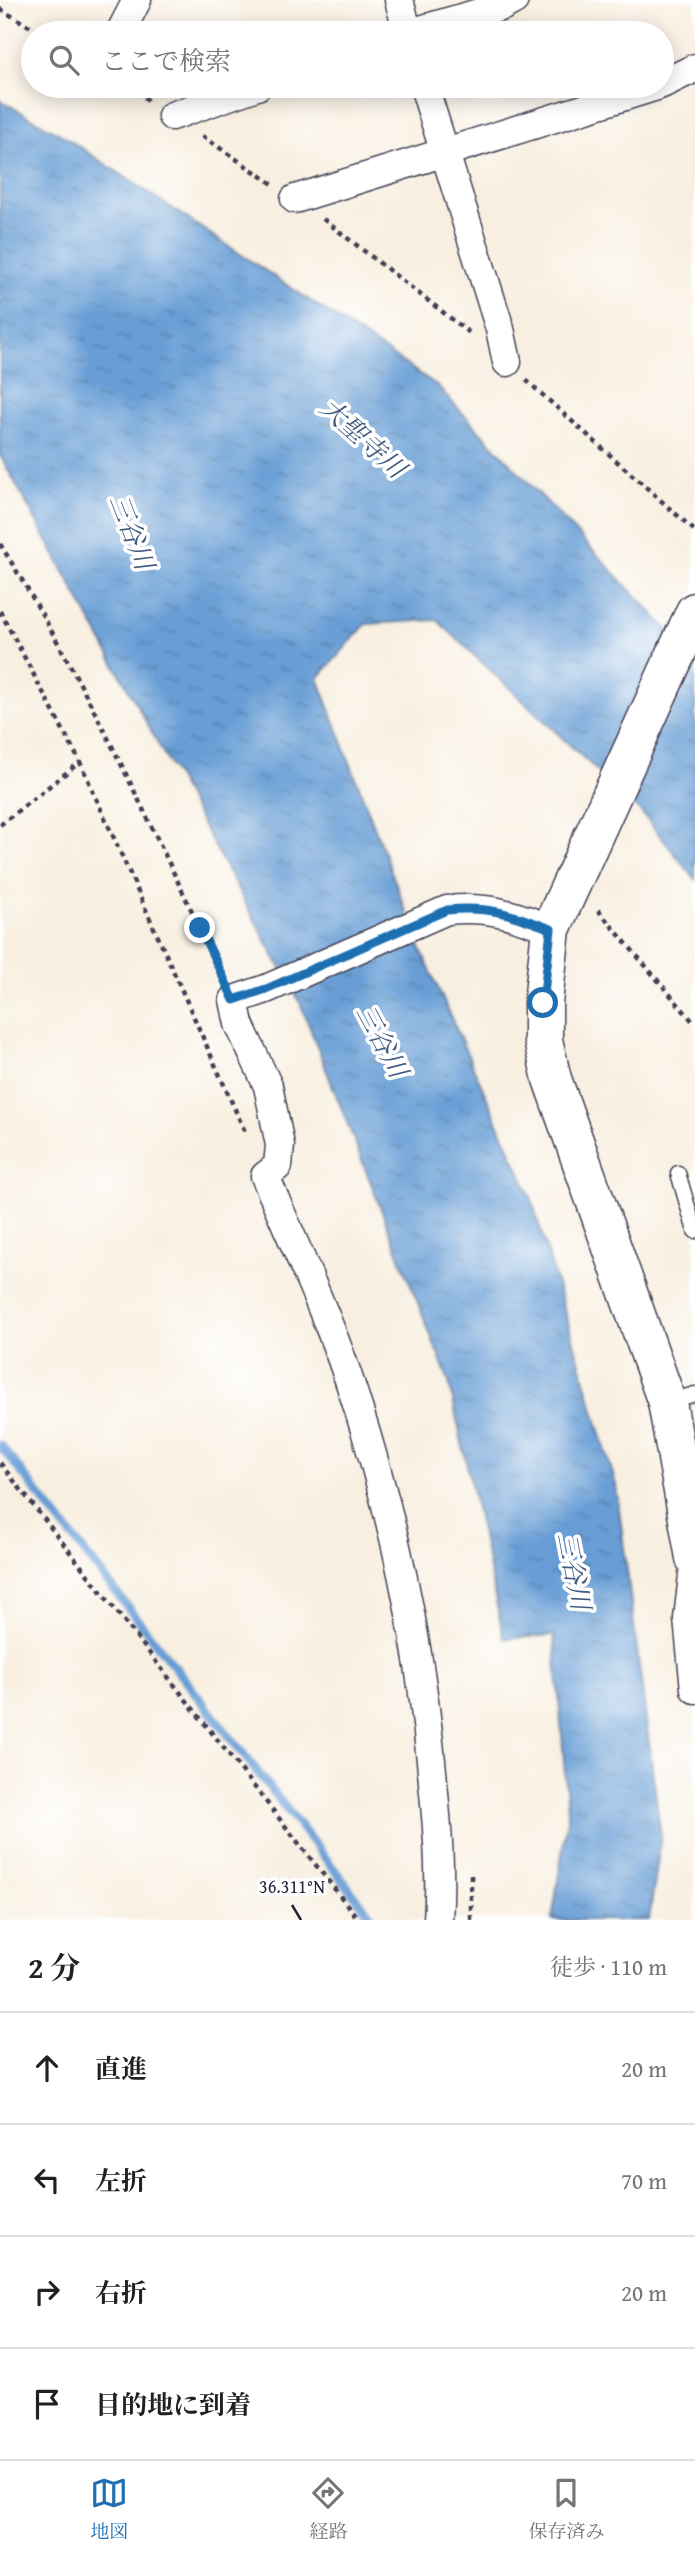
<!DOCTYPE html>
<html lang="ja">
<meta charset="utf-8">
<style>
body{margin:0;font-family:"Gentium Book Plus","Noto Serif JP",serif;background:#f2f2f2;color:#202124}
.stop{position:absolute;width:21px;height:21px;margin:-16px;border:5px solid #1f6fb2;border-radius:50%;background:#fff}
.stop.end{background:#1f6fb2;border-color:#fff;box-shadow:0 2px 7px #0008}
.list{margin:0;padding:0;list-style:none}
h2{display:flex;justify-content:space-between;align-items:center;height:91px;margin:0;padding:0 28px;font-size:30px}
h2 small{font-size:23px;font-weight:400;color:#757577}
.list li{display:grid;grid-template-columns:46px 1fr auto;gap:21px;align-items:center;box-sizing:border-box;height:112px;padding:0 28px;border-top:2px solid #e0e0e0}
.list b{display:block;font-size:26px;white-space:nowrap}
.list em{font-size:23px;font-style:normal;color:#757577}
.icon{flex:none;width:38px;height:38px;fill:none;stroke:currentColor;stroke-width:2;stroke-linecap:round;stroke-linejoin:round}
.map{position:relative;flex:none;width:695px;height:1920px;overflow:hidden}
.search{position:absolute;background:#fff;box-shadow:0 4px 18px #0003;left:21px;right:21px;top:21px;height:77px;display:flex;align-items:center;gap:18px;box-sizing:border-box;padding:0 24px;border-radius:38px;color:#757577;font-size:26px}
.sheet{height:539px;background:#fff}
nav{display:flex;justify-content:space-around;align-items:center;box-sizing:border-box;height:98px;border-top:2px solid #e0e0e0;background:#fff;font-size:19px;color:#757577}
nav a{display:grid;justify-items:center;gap:4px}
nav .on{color:#1f6fb2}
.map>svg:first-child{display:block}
.water{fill:url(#water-ripples);stroke:#446088;stroke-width:2}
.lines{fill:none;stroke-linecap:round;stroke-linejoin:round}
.stream{stroke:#679ed5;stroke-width:9}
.lane-casing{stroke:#424154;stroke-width:17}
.street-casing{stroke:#424154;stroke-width:31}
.secondary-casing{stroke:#424154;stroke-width:41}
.path{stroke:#424154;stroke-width:4.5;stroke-dasharray:5 5;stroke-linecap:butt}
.lane{stroke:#fff;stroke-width:14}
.street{stroke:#fff;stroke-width:28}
.secondary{stroke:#fff;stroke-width:38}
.route{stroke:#1f6fb2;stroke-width:9}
.ticks{fill:none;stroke:#22223b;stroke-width:2.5}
.labels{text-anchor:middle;stroke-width:7;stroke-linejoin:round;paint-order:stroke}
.water-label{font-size:26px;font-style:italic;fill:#415a80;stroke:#fff}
.ticks-label{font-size:18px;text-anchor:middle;fill:#22223b;stroke:#fff;stroke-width:7;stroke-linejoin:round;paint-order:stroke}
</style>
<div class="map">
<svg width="695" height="1920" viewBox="0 0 695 1920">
<defs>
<pattern id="water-ripples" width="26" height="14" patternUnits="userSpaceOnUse" patternTransform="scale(1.75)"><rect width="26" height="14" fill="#679ed5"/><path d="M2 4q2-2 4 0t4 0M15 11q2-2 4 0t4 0" fill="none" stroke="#5480ae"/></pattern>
</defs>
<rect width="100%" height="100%" fill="#fff"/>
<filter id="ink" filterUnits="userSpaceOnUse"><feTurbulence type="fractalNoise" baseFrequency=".0143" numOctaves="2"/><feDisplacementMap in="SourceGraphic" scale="14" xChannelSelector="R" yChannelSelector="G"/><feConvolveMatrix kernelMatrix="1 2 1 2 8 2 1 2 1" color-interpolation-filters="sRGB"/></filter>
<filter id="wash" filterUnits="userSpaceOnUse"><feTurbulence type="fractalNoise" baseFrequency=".00686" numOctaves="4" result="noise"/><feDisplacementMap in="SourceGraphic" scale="28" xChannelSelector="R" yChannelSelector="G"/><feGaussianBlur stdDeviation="1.57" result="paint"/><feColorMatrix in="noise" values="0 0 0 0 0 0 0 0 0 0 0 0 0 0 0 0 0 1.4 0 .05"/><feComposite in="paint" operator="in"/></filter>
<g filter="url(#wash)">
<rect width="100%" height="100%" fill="#f8efe0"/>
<!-- water -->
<polygon class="water" points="0,100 65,137 435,384 695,658 695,879 641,812 437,620 366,624 318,678 421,950 531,1197 616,1485 661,1837 649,1920 552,1920 568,1813 554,1635 504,1639 449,1382 300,1003 0,455"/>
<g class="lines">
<!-- stream -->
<polyline class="stream" points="0,1445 374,1920"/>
</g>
</g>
<g filter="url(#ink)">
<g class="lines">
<!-- lane casing -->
<g class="lane-casing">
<g id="lane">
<polyline points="678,1173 695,1231"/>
<polyline points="668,1402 695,1394"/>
</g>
</g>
<!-- street casing -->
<g class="street-casing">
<g id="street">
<polyline points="399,0 408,33"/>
<polyline points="120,33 137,0"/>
<polyline points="410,33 503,6 514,0"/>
<polyline points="662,84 695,68"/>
<polyline points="424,86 500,329 507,362"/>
<polyline points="172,116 257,86"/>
<polyline points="295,199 657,86"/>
<polyline points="695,1558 688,1619 695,1689"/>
<path d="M438 1920C442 1867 436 1814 431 1761 419 1637 393 1516 355 1398 331 1322 296 1249 265 1176L278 1166 280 1145 268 1086 239 1024 234 1000 266 989 447 910C489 906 512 914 551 929"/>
</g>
</g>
<!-- secondary casing -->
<g class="secondary-casing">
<polyline id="secondary" points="695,1558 667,1402 552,1079 543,1040 543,1003 551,929 695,612"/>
</g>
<!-- path -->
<g class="path">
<polyline points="0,9 41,33"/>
<polyline points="128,86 148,100"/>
<polyline points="202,136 273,184"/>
<polyline points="323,219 471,334"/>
<polyline points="526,380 695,531"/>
<path d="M0 544C86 681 152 829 222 974"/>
<polyline points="0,611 80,762 246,1134"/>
<polyline points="0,825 80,762"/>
<polyline points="598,910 695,1024"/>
<polyline points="0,1463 359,1920"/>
<polyline points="471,1920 471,1875"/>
</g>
<!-- lane -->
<use href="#lane" class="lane"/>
<!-- street -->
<use href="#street" class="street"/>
<!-- secondary -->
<use href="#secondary" class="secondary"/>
</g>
</g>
<g class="lines" filter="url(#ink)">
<!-- route -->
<path class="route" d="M200 928 234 1000 266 989 447 910C489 906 512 914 551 929L543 1003"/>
</g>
<!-- ticks -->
<path class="ticks" d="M292 1905 301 1920"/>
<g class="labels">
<!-- water labels -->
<g class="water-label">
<text transform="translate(363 438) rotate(42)" y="9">大聖寺川</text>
<text transform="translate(132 532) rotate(69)" y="9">三谷川</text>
<text transform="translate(382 1041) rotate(62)" y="9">三谷川</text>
<text transform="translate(574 1571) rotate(79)" y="9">三谷川</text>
</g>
</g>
<g class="ticks-label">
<text x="292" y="1893">36.311°N</text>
</g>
</svg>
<div class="stop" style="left:543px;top:1003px"></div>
<div class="stop end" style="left:200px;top:928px"></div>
<div class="search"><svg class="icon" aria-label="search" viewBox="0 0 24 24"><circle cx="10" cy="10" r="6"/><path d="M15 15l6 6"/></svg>ここで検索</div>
</div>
<section class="sheet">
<h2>2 分<small>徒歩 · 110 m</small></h2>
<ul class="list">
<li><svg class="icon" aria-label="ahead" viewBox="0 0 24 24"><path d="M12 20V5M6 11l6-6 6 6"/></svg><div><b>直進</b></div><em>20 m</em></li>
<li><svg class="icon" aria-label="left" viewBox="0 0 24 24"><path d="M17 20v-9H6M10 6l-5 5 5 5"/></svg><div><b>左折</b></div><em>70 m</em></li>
<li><svg class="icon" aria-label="right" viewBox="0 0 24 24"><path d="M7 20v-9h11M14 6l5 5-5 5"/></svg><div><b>右折</b></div><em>20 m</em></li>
<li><svg class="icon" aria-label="arrive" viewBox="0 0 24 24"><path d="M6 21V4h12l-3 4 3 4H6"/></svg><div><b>目的地に到着</b></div></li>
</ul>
</section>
<nav>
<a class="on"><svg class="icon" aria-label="map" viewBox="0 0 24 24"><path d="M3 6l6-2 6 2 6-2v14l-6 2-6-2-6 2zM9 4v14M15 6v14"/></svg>地図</a>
<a><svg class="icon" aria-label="directions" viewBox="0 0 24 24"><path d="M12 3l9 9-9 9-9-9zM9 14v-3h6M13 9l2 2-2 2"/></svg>経路</a>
<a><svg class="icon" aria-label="saved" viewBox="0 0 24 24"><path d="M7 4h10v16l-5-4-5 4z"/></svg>保存済み</a>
</nav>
